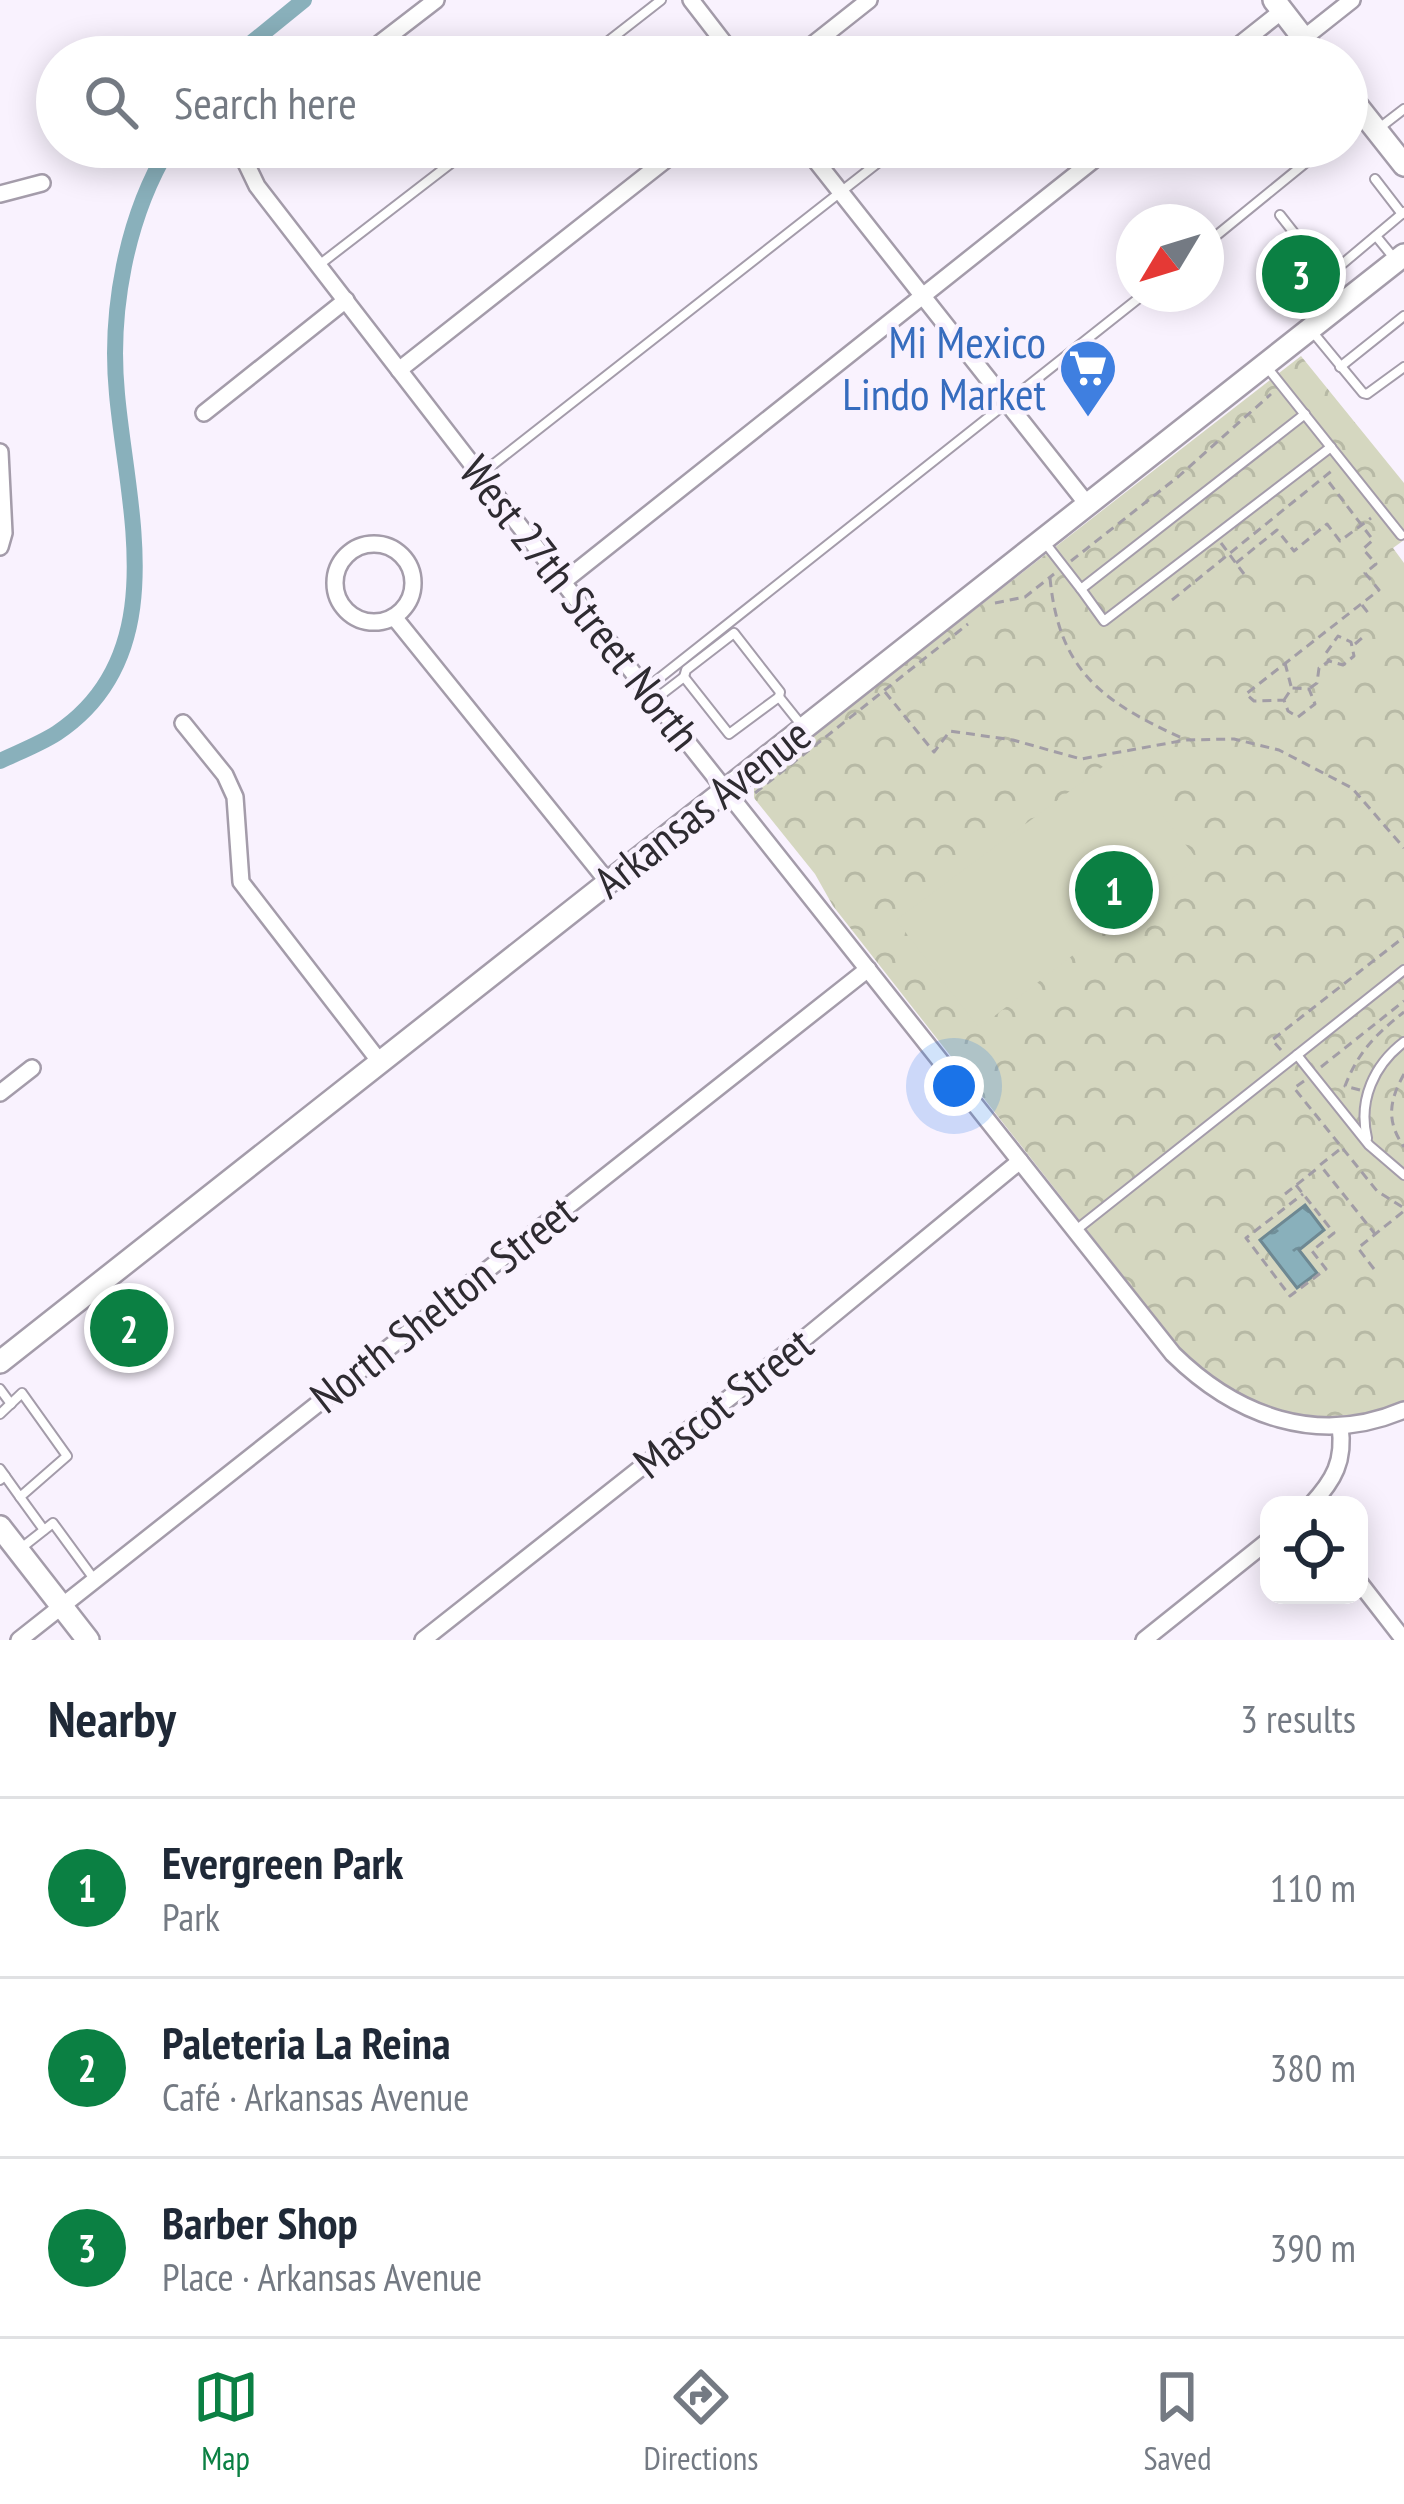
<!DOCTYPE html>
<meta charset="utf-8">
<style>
body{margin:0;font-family:"PT Sans Narrow",sans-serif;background:#f2f2f3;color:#1f2937}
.controls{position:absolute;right:36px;bottom:36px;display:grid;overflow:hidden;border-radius:24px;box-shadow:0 6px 30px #0003}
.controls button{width:108px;height:108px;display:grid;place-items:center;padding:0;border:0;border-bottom:3px solid #e0e1e3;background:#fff;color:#1f2937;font:60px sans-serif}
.compass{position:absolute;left:1116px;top:204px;width:108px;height:108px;border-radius:50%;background:#fff;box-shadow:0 6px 30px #0003;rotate:232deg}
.you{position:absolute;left:954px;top:1086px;width:42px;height:42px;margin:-30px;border:9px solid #fff;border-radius:50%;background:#1a73e8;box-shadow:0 0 0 18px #1a73e833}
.badge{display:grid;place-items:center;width:78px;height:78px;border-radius:50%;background:#0b8043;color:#fff;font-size:39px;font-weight:700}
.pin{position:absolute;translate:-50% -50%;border:6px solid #fff;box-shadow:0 3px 12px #0006}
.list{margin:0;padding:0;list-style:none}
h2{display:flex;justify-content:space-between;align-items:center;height:156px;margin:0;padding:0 48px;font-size:51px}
h2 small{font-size:39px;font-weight:400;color:#747a83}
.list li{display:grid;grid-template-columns:78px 1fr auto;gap:36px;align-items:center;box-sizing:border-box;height:180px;padding:0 48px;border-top:3px solid #e0e1e3}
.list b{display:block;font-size:45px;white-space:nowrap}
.list p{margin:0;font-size:39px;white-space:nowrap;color:#747a83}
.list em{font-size:39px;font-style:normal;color:#747a83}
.icon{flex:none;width:66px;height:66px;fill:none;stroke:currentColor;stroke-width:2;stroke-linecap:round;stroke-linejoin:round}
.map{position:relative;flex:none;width:1404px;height:1640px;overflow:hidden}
.search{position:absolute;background:#fff;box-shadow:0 6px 30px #0003;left:36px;right:36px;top:36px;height:132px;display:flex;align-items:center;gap:30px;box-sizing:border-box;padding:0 42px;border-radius:66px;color:#747a83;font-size:45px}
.sheet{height:696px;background:#fff}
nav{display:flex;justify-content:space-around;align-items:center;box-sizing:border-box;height:168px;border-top:3px solid #e0e1e3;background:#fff;font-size:33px;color:#747a83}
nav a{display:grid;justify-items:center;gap:6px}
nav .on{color:#0b8043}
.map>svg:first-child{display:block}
.forest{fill:url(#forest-crowns)}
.pitch{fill:#d5d7c0}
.water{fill:url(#water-ripples);stroke:#6e8892;stroke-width:3}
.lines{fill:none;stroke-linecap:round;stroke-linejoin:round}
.canal{stroke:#89b0bb;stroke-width:16}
.service-casing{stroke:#a49caa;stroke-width:12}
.minor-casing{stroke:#a49caa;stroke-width:20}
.tertiary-casing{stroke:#a49caa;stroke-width:26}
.secondary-casing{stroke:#a49caa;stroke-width:26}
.path{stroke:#a29da6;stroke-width:3;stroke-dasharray:9 6;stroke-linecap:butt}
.service{stroke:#fff;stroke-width:8}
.minor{stroke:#fff;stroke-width:15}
.tertiary{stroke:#fff;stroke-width:21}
.secondary{stroke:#fff;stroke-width:21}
.labels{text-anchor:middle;stroke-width:9;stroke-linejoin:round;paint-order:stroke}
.shop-label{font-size:45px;fill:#366cbe;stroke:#f9f2fe;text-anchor:end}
.street-label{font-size:45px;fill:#2e2b31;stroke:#f9f2fe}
</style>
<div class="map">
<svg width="1404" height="1640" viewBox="0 0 1404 1640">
<defs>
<pattern id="forest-crowns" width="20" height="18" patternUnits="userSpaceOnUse" patternTransform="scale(3)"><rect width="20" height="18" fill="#d5d7c0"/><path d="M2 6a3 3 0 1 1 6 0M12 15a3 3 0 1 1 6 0" fill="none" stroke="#b7b9a5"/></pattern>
<pattern id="water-ripples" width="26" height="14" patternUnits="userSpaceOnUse" patternTransform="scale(3)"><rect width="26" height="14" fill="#89b0bb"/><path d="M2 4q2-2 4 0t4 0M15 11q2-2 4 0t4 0" fill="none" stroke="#708f99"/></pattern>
</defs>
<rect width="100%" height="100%" fill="#f9f2fe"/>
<!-- forest -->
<path class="forest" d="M1301 356 1404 483V540L1393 548 1404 563V1402C1321 1432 1243 1414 1182 1351L833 906 815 874 754 798V781Z"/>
<!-- pitch -->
<polygon class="pitch" points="1116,757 1197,859 979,1028 896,920"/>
<!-- water -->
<polygon class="water" points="1305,1205 1324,1230 1299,1250 1317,1273 1297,1288 1260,1240"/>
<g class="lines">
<!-- canal -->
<g class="canal">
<polyline points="234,57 304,0"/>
<path d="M0 761C19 752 40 744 57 733 174 655 127 506 117 394 109 312 126 218 169 147"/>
</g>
<!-- service casing -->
<g class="service-casing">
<g id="service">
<polyline points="588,57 661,0"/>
<polyline points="1347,129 1364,115"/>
<polyline points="1378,129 1404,109"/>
<polyline points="1375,179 1402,214"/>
<polyline points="1280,215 1346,299"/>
<polyline points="1376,236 1394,258"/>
<polyline points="1206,244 1325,147"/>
<polyline points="319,265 472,147"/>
<polyline points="1328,276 1404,212"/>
<polyline points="1311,330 1363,393 1367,394 1404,367"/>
<polyline points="1266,366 1401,535"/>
<polyline points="1340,367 1404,316"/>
<polyline points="481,474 898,147"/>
<polyline points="1046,544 1081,589 1305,414"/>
<polyline points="1081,589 1104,621 1331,447"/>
<polyline points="684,677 686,670 734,633 780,692 779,697"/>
<polyline points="647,688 1144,294"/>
<polyline points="654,700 684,677 729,734 779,697 803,727"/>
<polyline points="1404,970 1297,1055 1369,1145 1404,1175"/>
<path d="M1367 1138C1358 1100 1374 1065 1404 1042"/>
<polyline points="1076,1230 1297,1055"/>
<polyline points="0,1389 11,1404"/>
<polyline points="0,1414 22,1393 67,1456 20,1497 5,1476"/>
<polyline points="0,1469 5,1476 0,1480"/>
<polyline points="20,1497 44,1530"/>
<polyline points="20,1549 53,1523 94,1579"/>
</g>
</g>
<!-- minor casing -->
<g class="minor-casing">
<g id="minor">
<polyline points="691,0 735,57"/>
<polyline points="1304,38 1352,0"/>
<polyline points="362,57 436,0"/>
<polyline points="797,57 869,0"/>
<polyline points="1224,57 1282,11"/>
<path d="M249 147 245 161 257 186 654 700 1173 1354C1236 1416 1318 1447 1404 1410"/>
<polyline points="805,147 1087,504"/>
<polyline points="0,194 42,183"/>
<polyline points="399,370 682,147"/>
<polyline points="204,413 346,300"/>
<polyline points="0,452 4,533 0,547"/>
<circle cx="374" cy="583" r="39"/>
<polyline points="563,582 1110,147"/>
<polyline points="394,617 608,882"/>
<polyline points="183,723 225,775 235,797 241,882 380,1062"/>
<polyline points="0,1093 32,1068"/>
<path d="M1311 1505C1334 1480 1345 1461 1340 1426"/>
<polyline points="1359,1582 1404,1640"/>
<polyline points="19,1640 868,969"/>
<polyline points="423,1640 805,1338 1020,1161"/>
<polyline points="1144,1640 1269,1540"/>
</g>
</g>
<!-- tertiary casing -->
<g class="tertiary-casing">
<g id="tertiary">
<polyline points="0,1362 1404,255"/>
<polyline points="0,1527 88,1640"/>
</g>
</g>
<!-- secondary casing -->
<g class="secondary-casing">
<g id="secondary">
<polyline points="1274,0 1318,57"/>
<polyline points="1347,93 1404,165"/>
</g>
</g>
<!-- path -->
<g class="path">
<polyline points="1221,543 1244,574"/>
<polyline points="1071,561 1179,476 1271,394"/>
<polyline points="1236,563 1277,530 1294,551 1327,524 1340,541 1371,518"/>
<path d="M1050 578C1059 672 1103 702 1184 739"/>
<polyline points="1172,600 1334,469"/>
<polyline points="995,603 1025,597 1054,574"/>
<polyline points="1362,605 1369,614"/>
<polyline points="1355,644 1363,637"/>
<polyline points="1285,663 1291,686"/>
<polyline points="1310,688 1317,683 1319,668 1329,661 1343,665 1354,656 1351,642 1338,636 1326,653 1329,661"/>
<polyline points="885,692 934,752 950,731 1013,740 1081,759 1186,740 1234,739 1279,750 1352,788 1404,848"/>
<polyline points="1284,700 1292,688 1309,689 1315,704 1298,717 1288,711 1284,700 1254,701 1246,694 1379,590 1365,573 1376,564 1363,549 1373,540 1325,477"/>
<polyline points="755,793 968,624"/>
<polyline points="1281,1050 1272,1040 1404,937"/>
<polyline points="1321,1067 1404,1001"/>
<path d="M1404 1074C1389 1101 1386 1121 1404 1147"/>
<polyline points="1304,1081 1294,1088 1377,1191 1404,1208"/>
<path d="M1360 1090 1345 1086C1358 1052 1376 1034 1404 1012"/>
<polyline points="1339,1150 1320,1165 1375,1234"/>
<polyline points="1296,1185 1334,1233 1312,1251 1326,1269 1290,1296 1246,1238 1303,1194"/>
<polyline points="1285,1194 1319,1167"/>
<polyline points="1374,1269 1358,1248 1404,1211"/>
</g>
<!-- service -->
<use href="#service" class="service"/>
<!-- minor -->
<use href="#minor" class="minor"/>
<!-- tertiary -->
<use href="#tertiary" class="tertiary"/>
<!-- secondary -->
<use href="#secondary" class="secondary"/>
</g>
<!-- icons -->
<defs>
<g id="supermarket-pin" transform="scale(3)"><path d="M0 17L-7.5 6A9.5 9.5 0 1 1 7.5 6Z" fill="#3f7fe0" stroke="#f9f2fe"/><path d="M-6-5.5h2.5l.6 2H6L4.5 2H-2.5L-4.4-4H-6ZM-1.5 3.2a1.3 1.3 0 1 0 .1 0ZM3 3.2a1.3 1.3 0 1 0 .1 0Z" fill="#fff"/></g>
</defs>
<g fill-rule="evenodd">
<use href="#supermarket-pin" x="1088" y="368"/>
</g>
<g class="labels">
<!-- shop labels -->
<g class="shop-label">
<text x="1046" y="358">Mi Mexico<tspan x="1046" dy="52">Lindo Market</tspan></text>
</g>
<!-- street labels -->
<g class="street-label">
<text transform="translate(580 603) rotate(52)" y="16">West 27th Street North</text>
<text transform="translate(702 808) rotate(-38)" y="16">Arkansas Avenue</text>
<text transform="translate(443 1304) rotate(-38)" y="16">North Shelton Street</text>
<text transform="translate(723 1403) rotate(-38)" y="16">Mascot Street</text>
</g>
</g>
</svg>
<div class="controls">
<button><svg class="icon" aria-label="locate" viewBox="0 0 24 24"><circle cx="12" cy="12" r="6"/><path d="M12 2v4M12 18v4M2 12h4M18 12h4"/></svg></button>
</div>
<svg class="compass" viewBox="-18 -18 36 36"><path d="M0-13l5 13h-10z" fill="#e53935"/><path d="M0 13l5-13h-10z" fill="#747a83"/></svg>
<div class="you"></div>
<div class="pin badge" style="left:1114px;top:890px">1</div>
<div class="pin badge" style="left:129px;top:1328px">2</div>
<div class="pin badge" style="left:1301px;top:274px">3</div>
<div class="search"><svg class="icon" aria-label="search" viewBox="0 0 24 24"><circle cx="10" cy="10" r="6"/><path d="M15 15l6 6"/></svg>Search here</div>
</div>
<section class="sheet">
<h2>Nearby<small>3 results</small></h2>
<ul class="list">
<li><span class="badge">1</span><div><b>Evergreen Park</b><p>Park</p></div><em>110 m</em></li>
<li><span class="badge">2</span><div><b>Paleteria La Reina</b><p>Café · Arkansas Avenue</p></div><em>380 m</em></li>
<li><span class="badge">3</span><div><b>Barber Shop</b><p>Place · Arkansas Avenue</p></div><em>390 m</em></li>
</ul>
</section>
<nav>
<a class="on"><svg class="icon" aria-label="map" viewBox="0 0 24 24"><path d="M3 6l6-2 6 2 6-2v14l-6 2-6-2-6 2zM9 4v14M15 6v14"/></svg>Map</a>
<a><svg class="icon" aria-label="directions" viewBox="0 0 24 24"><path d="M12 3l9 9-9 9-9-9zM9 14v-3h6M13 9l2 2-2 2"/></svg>Directions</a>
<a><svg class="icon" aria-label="saved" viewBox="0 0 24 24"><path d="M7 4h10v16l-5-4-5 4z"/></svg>Saved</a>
</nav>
